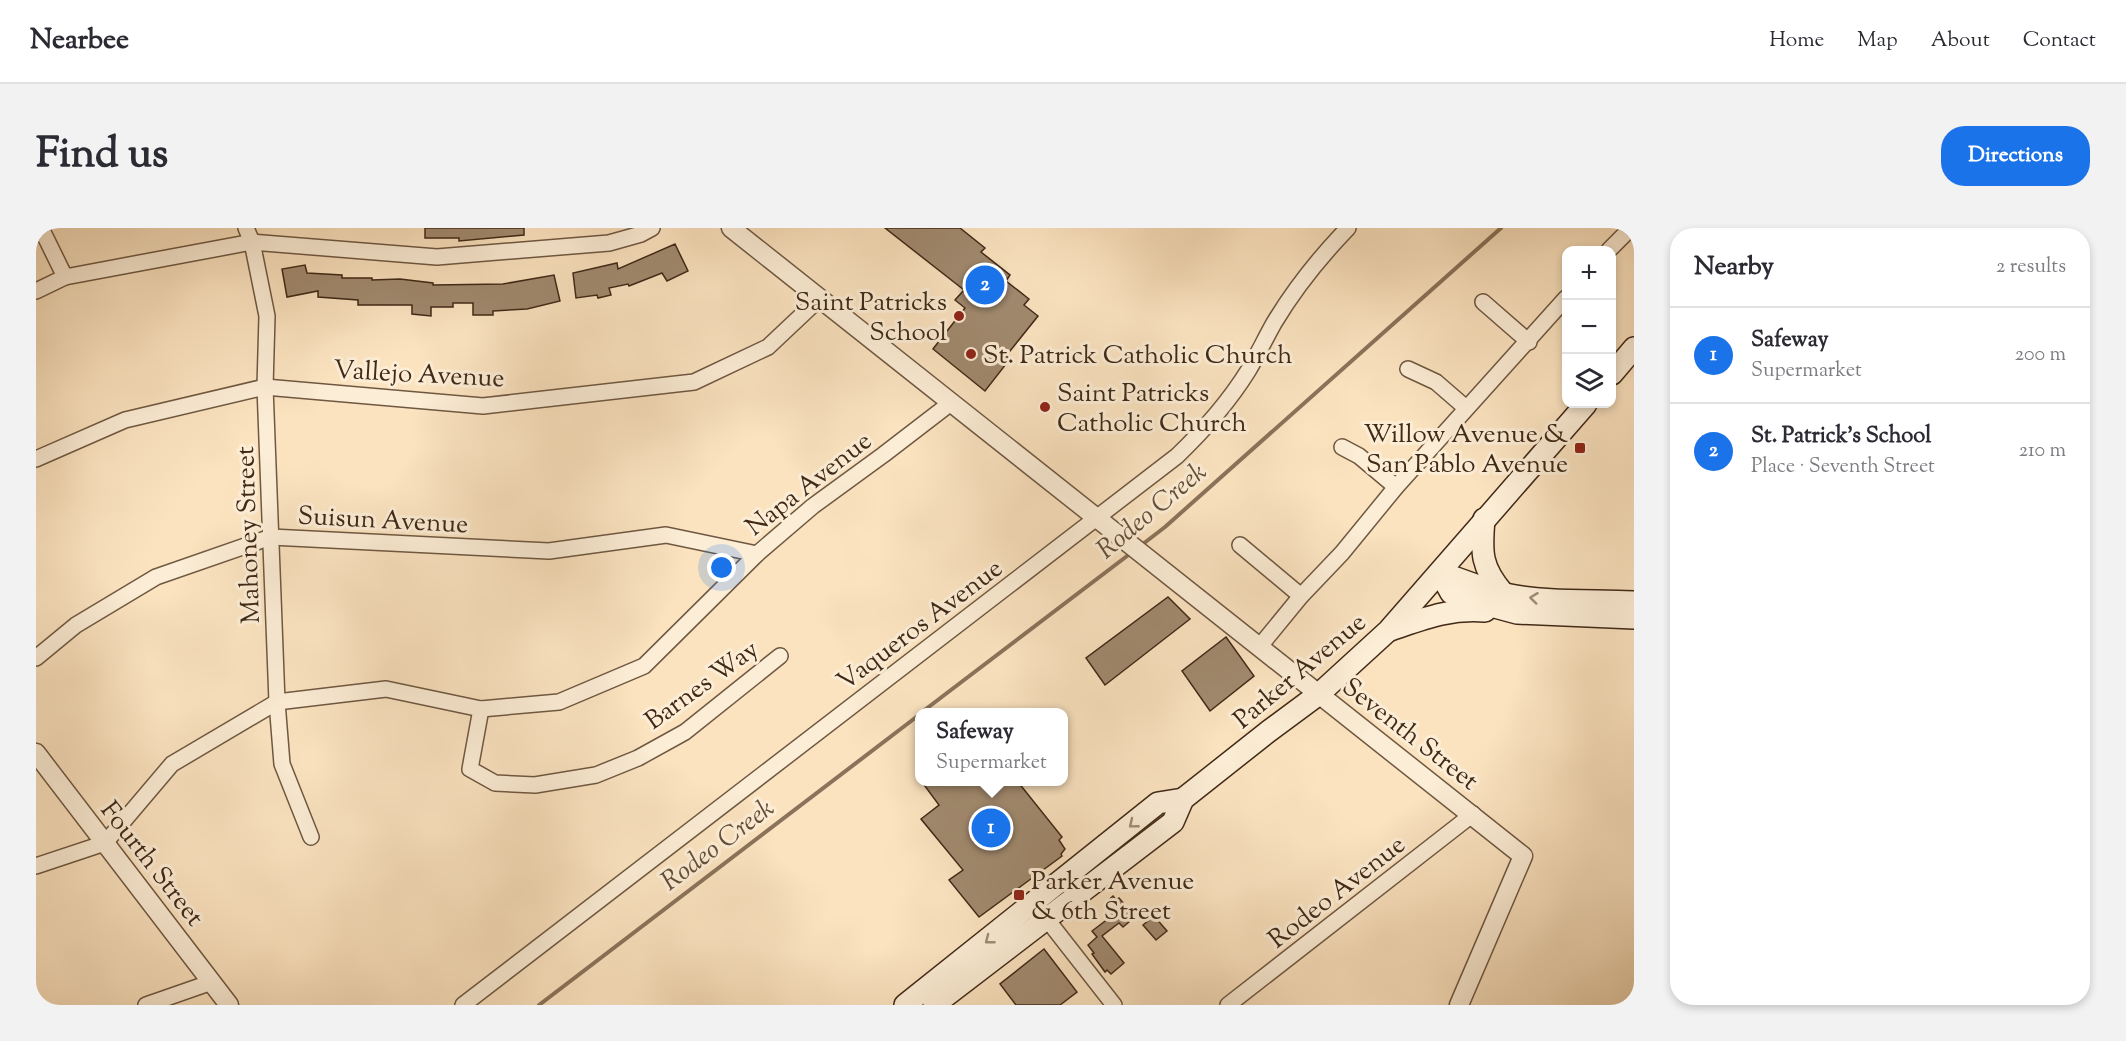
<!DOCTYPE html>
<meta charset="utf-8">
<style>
body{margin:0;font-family:"Sorts Mill Goudy",serif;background:#f2f2f3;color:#2b2b33}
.controls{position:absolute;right:18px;top:18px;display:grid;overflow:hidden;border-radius:12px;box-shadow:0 3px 9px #0003}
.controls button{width:54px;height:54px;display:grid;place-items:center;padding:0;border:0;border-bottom:2px solid #e1e1e2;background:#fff;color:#2b2b33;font:30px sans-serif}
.you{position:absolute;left:686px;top:340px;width:21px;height:21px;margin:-15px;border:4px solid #fff;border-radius:50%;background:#1a73e8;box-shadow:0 0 0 9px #1a73e833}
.badge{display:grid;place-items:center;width:39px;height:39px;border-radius:50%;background:#1a73e8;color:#fff;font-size:20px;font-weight:700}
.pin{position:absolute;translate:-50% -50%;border:3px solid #fff;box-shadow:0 2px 6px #0006}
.popup{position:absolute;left:879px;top:480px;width:153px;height:78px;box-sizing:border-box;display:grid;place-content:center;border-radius:12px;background:#fff;filter:drop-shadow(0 2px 4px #0005);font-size:20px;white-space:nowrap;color:#7c7c81}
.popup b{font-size:22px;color:#2b2b33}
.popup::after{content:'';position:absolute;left:50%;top:100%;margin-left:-12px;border:12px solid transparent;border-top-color:#fff}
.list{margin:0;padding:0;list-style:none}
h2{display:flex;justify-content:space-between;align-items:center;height:78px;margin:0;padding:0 24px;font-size:26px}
h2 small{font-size:20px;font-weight:400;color:#7c7c81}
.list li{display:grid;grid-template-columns:39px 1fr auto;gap:18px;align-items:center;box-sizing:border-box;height:96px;padding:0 24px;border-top:2px solid #e1e1e2}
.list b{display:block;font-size:22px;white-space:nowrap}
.list p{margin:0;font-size:20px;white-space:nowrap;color:#7c7c81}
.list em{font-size:20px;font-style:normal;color:#7c7c81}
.icon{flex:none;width:33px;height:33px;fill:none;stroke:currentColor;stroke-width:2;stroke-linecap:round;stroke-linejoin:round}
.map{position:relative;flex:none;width:1598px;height:777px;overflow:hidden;border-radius:24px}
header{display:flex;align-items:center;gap:36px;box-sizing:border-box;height:84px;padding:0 30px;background:#fff;border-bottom:2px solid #e1e1e2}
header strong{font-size:28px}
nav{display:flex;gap:33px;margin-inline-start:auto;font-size:21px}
.intro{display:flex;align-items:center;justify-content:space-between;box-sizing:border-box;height:144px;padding:0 36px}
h1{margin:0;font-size:42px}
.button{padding:15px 27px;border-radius:24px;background:#1a73e8;color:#fff;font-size:21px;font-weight:700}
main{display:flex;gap:36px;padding:0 36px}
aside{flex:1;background:#fff;border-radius:24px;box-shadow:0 3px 9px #0003}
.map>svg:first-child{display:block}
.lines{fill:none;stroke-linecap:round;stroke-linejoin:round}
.stream{stroke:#8a735a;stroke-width:4}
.building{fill:#a18a6f;stroke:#402917;stroke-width:1.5}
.minor-casing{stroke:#6f5841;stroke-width:18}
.tertiary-casing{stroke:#6f5841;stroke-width:21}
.secondary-casing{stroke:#402917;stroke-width:24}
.minor{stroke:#fcedd6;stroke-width:15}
.tertiary{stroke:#fcedd6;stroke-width:18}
.secondary{stroke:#fcedd6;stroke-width:21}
.oneway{stroke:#9e8b76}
.poi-dot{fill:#8f2418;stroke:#fcedd6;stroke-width:2}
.labels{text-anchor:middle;stroke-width:6;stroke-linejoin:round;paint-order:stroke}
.poi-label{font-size:26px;fill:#402917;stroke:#fcedd6;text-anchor:start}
.street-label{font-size:26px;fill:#402917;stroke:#fcedd6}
.water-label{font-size:27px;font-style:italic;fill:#654e39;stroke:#fcedd6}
</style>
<header>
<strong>Nearbee</strong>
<nav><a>Home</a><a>Map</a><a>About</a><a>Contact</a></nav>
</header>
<div class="intro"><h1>Find us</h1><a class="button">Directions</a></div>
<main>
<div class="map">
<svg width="1598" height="777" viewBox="0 0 1598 777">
<rect width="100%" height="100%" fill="#fbe3c0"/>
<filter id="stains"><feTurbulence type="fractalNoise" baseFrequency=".00333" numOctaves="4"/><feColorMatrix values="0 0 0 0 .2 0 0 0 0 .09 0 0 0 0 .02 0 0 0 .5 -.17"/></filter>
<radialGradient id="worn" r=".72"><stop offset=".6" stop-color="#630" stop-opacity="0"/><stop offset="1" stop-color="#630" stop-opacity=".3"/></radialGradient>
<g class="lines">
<!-- stream -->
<g class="stream">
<polyline points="1103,319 1129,299 1465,0"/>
<polyline points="886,484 1095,325"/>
<polyline points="503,777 883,487"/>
</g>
</g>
<!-- building -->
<g class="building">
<polygon points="389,0 488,0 488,7 423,13 423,10 389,10"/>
<polygon points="849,0 924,0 949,20 945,24 974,47 970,53 993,71 988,77 1002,88 970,128 974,131 949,163 897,121 929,80 919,72 928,62"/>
<polygon points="639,16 652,43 631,53 626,45 593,58 592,56 573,60 575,67 562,70 561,67 540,70 537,45 581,35 582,41"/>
<polygon points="269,37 271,45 306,47 306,50 336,50 336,52 364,51 397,55 397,57 467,56 518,47 524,73 491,81 457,83 457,87 437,87 437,75 417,75 417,79 395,79 395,88 376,86 376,77 322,77 322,72 282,69 282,63 251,69 246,41"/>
<polygon points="1132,369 1154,391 1069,457 1050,430"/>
<polygon points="1190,409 1218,448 1174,483 1146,443"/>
<polygon points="886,554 982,554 1026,609 1023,612 1029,621 1025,626 1026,628 943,689 913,652 927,642 885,591 903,577"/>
<polygon points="1077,668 1080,672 1083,670 1099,689 1087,699 1083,695 1066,708 1088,735 1075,746 1071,742 1069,744 1056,726 1058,725 1052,717 1061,709 1056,703 1077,687 1068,676"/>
<polygon points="1118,688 1131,703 1120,712 1107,697"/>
<polygon points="1008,721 1041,764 1024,777 980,777 964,756"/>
</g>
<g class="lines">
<!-- minor casing -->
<g class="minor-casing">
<g id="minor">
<polyline points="5,0 29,49"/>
<polyline points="210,0 216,14 231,88 229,159 241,474 246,536 275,609"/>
<polyline points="1573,22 1595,0"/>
<polyline points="0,63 29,49 216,14 401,29 573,15 605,6 616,0"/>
<polyline points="1447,74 1493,114"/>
<polyline points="1372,141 1400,154 1430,180"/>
<polyline points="1306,219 1323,228 1360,259"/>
<polyline points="0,231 89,192 229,159 447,178 658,154 732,119 784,70"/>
<polyline points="1204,317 1265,368"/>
<polyline points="1224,418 1265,368 1306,325 1360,259 1530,70"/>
<polyline points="0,430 40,397 120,349 235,309 513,323 630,307 721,326"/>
<polyline points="445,481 434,541 459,555 499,557 560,547 602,530 649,504 744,428"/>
<polyline points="0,638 69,615 136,536 241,474 350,461 445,481 523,474 608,438 721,326 777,278 847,227 916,174"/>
<polyline points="1006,685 1078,777"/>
<polyline points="110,777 176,754"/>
<path d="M427 777 1141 228C1168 202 1192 175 1212 143 1221 128 1229 111 1238 95 1259 60 1284 29 1312 0"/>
<polyline points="1192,777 1437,586"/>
</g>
</g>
<!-- tertiary casing -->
<g class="tertiary-casing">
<g id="tertiary">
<polyline points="695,0 1487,628 1423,777"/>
<polyline points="0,525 193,777"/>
</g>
</g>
<!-- secondary casing -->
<g class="secondary-casing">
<g id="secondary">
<polyline points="1576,146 1598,120"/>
<path d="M1448 291C1445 325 1445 339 1467 365"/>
<polyline points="1404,345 1415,365 1444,375 1481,385 1598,390"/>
<path d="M1404 345C1426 351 1447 361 1469 366 1512 375 1555 372 1598 374"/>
<path d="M1354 402C1387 391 1413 380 1449 383"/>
<polyline points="869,777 1122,575 1147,571"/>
<polyline points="898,777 1137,594 1147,571 1233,503 1283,466 1353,402 1550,176"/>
</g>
</g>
<!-- minor -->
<use href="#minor" class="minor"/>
<!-- tertiary -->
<use href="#tertiary" class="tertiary"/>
<!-- secondary -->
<use href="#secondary" class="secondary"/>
</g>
<!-- one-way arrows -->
<defs><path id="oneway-chevron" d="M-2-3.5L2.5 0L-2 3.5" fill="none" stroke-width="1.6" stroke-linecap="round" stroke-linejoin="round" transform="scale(1.5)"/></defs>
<g class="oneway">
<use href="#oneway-chevron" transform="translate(1498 370) rotate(-173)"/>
<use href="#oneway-chevron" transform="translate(1097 596) rotate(141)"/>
<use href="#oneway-chevron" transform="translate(953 712) rotate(142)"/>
</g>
<!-- markers -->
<g class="poi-dot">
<circle cx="923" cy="88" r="6"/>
<circle cx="935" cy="126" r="6"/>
<circle cx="1009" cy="179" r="6"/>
<rect x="1538" y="214" width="12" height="12" rx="3"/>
<rect x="977" y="661" width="12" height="12" rx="3"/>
</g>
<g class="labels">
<!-- poi labels -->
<g class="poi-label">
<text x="911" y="82" text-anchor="end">Saint Patricks<tspan x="911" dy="30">School</tspan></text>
<text x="947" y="135">St. Patrick Catholic Church</text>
<text x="1021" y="173">Saint Patricks<tspan x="1021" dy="30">Catholic Church</tspan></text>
<text x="1532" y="214" text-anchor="end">Willow Avenue &amp;<tspan x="1532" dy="30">San Pablo Avenue</tspan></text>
<text x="995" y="661">Parker Avenue<tspan x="995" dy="30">&amp; 6th Street</tspan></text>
</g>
<!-- street labels -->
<g class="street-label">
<text transform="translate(383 145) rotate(3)" y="9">Vallejo Avenue</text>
<text transform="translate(772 255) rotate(-38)" y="9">Napa Avenue</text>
<text transform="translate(347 291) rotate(3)" y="9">Suisun Avenue</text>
<text transform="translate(211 307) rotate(-92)" y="9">Mahoney Street</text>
<text transform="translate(883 396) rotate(-37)" y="9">Vaqueros Avenue</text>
<text transform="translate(1263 442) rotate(-40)" y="9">Parker Avenue</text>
<text transform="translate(665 456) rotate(-36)" y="9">Barnes Way</text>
<text transform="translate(1375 505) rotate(38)" y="9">Seventh Street</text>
<text transform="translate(117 635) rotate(52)" y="9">Fourth Street</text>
<text transform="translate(1300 663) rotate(-38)" y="9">Rodeo Avenue</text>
</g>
<!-- water labels -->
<g class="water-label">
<text transform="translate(1115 282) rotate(-40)" y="9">Rodeo Creek</text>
<text transform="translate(681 616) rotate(-37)" y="9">Rodeo Creek</text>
</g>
</g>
<rect width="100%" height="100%" filter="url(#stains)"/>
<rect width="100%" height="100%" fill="url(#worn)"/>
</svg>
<div class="controls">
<button>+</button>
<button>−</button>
<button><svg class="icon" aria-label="layers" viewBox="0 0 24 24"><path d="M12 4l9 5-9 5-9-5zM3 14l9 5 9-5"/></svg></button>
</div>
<div class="you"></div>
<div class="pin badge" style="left:955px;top:600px">1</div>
<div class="popup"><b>Safeway</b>Supermarket</div>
<div class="pin badge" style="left:949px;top:57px">2</div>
</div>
<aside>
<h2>Nearby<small>2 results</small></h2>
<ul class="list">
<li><span class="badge">1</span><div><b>Safeway</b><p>Supermarket</p></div><em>200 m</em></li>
<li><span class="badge">2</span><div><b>St. Patrick's School</b><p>Place · Seventh Street</p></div><em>210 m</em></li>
</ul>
</aside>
</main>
